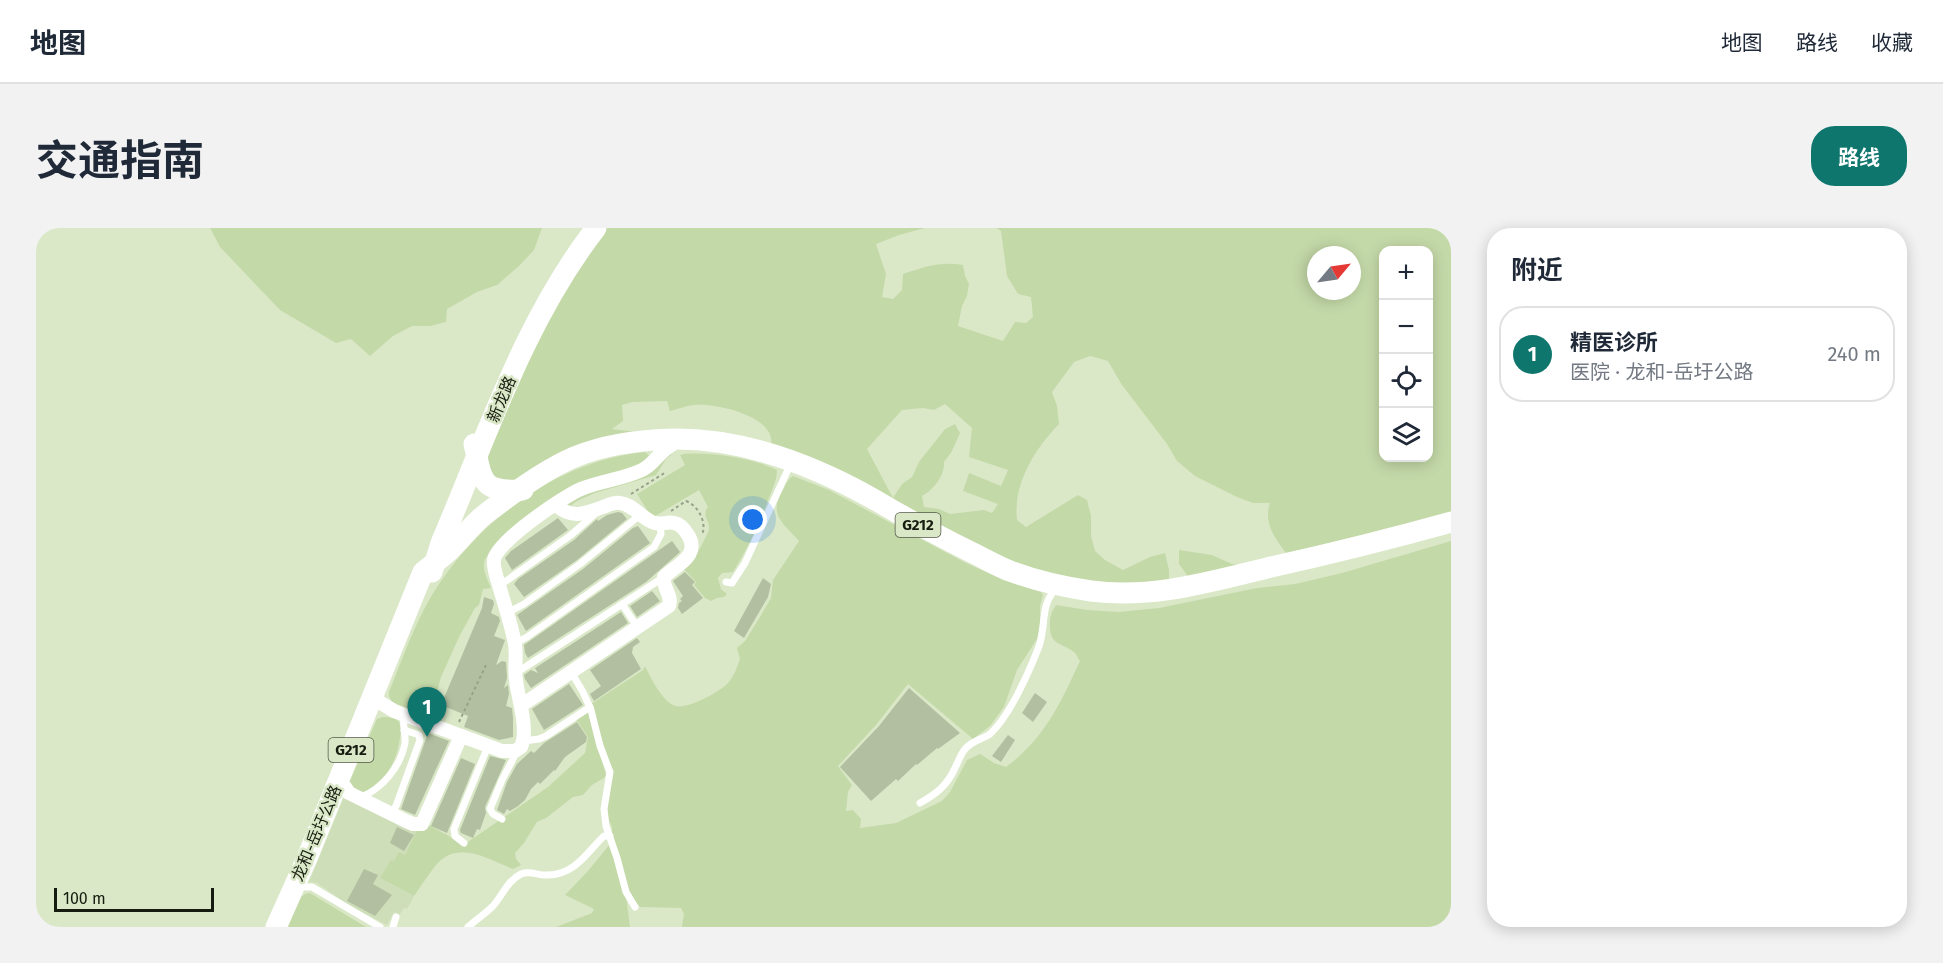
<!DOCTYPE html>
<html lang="zh">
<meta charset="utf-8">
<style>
body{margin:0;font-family:"Fira Sans","Noto Sans SC",sans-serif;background:#f2f2f3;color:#1f2937}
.controls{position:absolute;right:18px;top:18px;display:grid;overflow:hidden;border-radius:12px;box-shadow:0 3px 15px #0003}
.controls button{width:54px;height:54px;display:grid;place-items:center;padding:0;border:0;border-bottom:2px solid #e0e1e3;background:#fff;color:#1f2937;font:30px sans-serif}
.compass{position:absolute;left:1271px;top:18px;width:54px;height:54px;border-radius:50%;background:#fff;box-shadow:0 3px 15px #0003;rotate:61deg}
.scale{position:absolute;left:18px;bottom:15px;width:160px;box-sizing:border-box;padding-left:6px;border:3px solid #161b0f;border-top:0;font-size:16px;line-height:21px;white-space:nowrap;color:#161b0f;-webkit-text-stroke:4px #dae8c8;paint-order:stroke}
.you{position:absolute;left:717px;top:292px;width:21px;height:21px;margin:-15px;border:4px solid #fff;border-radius:50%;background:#1a73e8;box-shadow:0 0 0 9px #1a73e833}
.badge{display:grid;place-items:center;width:39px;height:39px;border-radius:50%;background:#0f766e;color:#fff;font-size:20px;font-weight:700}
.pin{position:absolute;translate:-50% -50px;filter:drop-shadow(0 2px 3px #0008)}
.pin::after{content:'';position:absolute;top:32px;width:21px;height:18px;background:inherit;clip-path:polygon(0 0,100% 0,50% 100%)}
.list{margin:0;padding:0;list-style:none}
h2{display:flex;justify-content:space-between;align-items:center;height:78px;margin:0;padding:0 24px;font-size:26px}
h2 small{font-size:20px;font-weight:400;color:#747a83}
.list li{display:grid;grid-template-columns:39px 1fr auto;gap:18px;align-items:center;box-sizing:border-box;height:96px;margin:0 12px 12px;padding:0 12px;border:2px solid #e0e1e3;border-radius:24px}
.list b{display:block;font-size:22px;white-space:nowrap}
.list p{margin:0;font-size:20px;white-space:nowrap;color:#747a83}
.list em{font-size:20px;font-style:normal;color:#747a83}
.icon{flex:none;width:33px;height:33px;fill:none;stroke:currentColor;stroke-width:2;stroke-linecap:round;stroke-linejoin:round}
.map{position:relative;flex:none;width:1415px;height:699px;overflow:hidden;border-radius:24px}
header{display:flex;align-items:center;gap:36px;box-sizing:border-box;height:84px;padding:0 30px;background:#fff;border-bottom:2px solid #e0e1e3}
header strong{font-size:28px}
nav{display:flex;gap:33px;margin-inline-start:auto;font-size:21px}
.intro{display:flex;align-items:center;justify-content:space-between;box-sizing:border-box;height:144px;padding:0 36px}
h1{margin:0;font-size:42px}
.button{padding:15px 27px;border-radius:24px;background:#0f766e;color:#fff;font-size:21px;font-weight:700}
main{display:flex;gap:36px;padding:0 36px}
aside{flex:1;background:#fff;border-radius:24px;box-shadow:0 3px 15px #0003}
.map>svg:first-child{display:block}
.built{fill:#cddeb8}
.green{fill:#c4d9a8;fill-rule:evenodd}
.building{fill:#b2c0a1}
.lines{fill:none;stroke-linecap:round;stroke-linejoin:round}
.path{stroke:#97a289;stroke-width:2;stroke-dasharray:3 3;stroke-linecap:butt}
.service{stroke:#fff;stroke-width:7}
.minor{stroke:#fff;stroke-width:14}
.primary{stroke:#fff;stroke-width:21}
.trunk{stroke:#fff;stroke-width:21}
.labels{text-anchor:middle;stroke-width:5;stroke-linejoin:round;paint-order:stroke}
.shield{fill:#dae8c8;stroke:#515846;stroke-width:1.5}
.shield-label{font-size:15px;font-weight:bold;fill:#161b0f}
.street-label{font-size:16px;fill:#161b0f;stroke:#dae8c8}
</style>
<header>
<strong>地图</strong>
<nav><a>地图</a><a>路线</a><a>收藏</a></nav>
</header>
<div class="intro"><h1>交通指南</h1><a class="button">路线</a></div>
<main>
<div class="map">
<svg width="1415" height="699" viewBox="0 0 1415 699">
<rect width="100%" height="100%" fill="#dae8c8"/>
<!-- built -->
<polygon class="built" points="309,567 381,602 369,627 358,633 344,650 378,668 371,681 368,680 364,686 358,684 351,697 314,678 281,655 273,654"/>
<!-- green -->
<g class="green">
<polygon points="174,0 506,0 498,22 483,38 461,57 441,64 411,81 410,94 394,98 376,98 357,108 334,128 315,111 300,115 244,82 184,19"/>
<path d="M567 0H889L863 7 840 16 850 46 846 69 857 71 866 62 867 46C887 39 906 33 927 37L929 48 933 56 931 68 926 78 922 98 967 113 979 94 990 95 997 89 995 69 982 66 971 48 965 3 961 0H1415V288L1250 325C1239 310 1227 295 1234 275H1217L1201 269 1159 248 1141 233 1131 216 1086 157 1072 133 1054 128 1038 134 1016 164 1021 178 1023 196C998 222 977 256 981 292L990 299 1042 267 1051 272 1055 288V308L1059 323 1069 332 1087 342 1114 329 1129 325 1133 342V355L1080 359 1004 347 736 217C735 212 735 207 732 203 721 185 678 175 657 177 650 178 642 181 634 183L631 173 596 174 586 177 587 193 576 201 608 205 484 252H457L450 227 491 127ZM1348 22H1392V230H1348ZM1280 27H1316V63H1280ZM909 176 936 200 933 229 972 242 965 258 933 245 927 263 962 276 956 285 948 282 914 286 903 281 888 279 886 268C897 262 909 248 908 234L915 225 924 205 919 196 909 201 883 234 876 249 866 256 857 270 831 221 866 182 887 180 898 182Z"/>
<path d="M609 224 615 229 614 232 464 312C446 334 443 333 455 360L447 361 443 377 439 380 424 407 405 449 396 482 397 485 391 491 383 486 356 474 353 468V464C366 432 378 397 396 367 441 293 521 233 609 224Z"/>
<polygon points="631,226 636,226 630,231 620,247 559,265 541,273 532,280 530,276 536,269"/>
<path d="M648 226C673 224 718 230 741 242 741 253 736 261 733 270 723 296 712 320 697 344L686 345 682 350 685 361 691 366 688 369 681 370 675 373 669 370 658 357 660 354 646 339C650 336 655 334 658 331 660 328 673 304 673 301 674 292 665 288 672 279L663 262 616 290 601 266 649 237 644 227Z"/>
<path d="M757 248 793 262 928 334 967 352 1005 364 1007 367 1004 378V395L1001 411 981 442 968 479 954 498 937 511 872 456 840 497 802 538 816 557 812 564 810 583 817 582 825 591 824 600 860 595 906 573 914 564 931 532 944 526 958 535 970 539C1009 510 1024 476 1044 433 1042 431 1041 427 1039 425 1027 414 1012 419 1014 394 1014 387 1016 383 1020 377L1051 382 1083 384 1123 380 1221 360 1259 356 1306 345 1415 313V699H646L648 686 645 680 604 679 593 666 576 608V599L571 588 570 576 577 546 555 476 607 442 609 438C615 450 627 475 640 478 652 481 683 464 691 456 698 449 701 439 704 431L701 420 709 413 724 389 735 370 737 352 763 313C748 296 732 287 746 264 749 258 751 252 757 248Z"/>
<polygon points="1143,322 1176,327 1196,336 1211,338 1154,351 1143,336"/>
<path d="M552 484 570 547 568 550 556 557 547 567 537 569 510 590 501 594 488 615 479 625 480 631 485 637 477 641C451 631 423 611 400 637 392 647 385 658 378 668L344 650 355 632 358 633 363 624 369 627 381 602 391 596 413 608 426 618 512 559 549 525 552 509 540 491Z"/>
<path d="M347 489C351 489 357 489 361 492 366 496 365 504 364 510 361 533 348 559 324 566L314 557V553L341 491Z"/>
<polygon points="574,616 590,668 594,699 520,699 556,685 558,681 529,667 552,643"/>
<polygon points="274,665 330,699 252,699 265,669 269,666"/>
</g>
<!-- building -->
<g class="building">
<polygon points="582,284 586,285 591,291 541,332 488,369 478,356 482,351 538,312 561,291 562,293 571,287"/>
<polygon points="522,290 532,302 476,342 469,330 475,323"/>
<polygon points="602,298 614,315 490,403 481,387 547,341 597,300"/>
<polygon points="636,313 644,324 610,354 492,430 489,425 488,417"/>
<polygon points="649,344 659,354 656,357 667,370 646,386 642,380 643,375 646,373 644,371 647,368 637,353"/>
<polygon points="727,350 735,356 732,369 708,410 698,403"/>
<polygon points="616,363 624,373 601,389 594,378"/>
<polygon points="448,369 457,372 458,376 455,385 463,389 464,393 458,408 469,412 460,437 466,433 470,434 471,450 468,460 472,457 473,466 470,478 476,480 477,490 477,509 463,512 428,499 432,488 405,477 446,380"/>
<polygon points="585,384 592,395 495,460 489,451 488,447 495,442 502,445 499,440"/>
<polygon points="601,410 604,414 597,419 596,425 605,441 558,473 554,466 565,458 554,442"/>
<polygon points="533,456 547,477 508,502 496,481"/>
<polygon points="873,460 924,505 902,521 901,520 881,537 880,536 862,553 860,551 835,573 804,539 843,498"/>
<polygon points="999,465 1011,474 997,494 986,485"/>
<polygon points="541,494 551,509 550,514 529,529 519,543 518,542 504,556 502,554 495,561 489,572 482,578 474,583 471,581 468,586 461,582 471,554 481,536 495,523 498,525 508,515"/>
<polygon points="392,505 413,513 379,587 365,581"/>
<polygon points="972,507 979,512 965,534 956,528"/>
<polygon points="454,528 470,532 449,579 450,585 444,602 441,601 437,610 425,605 424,602"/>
<polygon points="425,530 439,536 411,605 395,598"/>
<polygon points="361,599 378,607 368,623 354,615"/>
<polygon points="328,641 342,647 337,656 356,667 339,688 311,673"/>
</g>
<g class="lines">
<!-- path -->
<g class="path">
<polyline points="595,266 630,244"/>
<path d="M635 283 650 273C663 278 671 295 666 307"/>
<polyline points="423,494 450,437"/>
</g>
<!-- service -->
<g class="service">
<polyline points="690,354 696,355 709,335 755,235"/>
<polyline points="463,358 535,307 560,285"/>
<polyline points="586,376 602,400"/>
<polyline points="471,385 488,376 544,336 604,287"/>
<polyline points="478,416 491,409 618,319 625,306 624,296"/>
<polyline points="535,444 547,464 555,482 564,518 574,544 568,581 570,598 581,630 590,664 599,679"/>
<polyline points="480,445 628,349"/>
<polyline points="487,513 503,511 510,508 554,479"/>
<path d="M325 569C346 561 365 538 369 515 370 506 366 496 368 487"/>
<path d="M884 575C900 566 911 558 919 540 922 534 925 525 930 520 936 513 947 511 954 506 973 488 992 446 1002 421 1011 400 1003 377 1020 361"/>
<polyline points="355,585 360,578 384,512 383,507 368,502"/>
<polyline points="466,591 457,586 454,581 466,552 478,529 479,523"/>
<polyline points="428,615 419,608 418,601 452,518"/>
<polyline points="267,659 276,659 344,699"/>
<polyline points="357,699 360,689"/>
<path d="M432 699C440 692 450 685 457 678 466 668 472 652 485 646 495 642 502 648 512 647 539 647 551 624 568 608H574"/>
</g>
<!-- minor -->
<g class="minor">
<path d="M345 475 358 483 466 523H479L485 519C493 501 482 471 480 452 478 440 481 428 479 416 475 395 468 375 462 354 460 347 457 339 458 332 460 314 528 268 545 261 565 253 587 251 606 242 620 235 622 224 637 216L638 211"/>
<path d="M486 477 633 378C637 367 626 360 628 349 640 337 665 328 652 307 649 302 644 296 638 295 630 293 624 298 616 294 605 289 596 276 584 275 578 274 572 277 567 279 548 286 535 291 520 277"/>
<polyline points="309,559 313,565 370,593 377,596 386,596 425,508"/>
</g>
<!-- primary -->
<path class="primary" d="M396 344 405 315C451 208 488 93 560 0"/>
<!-- trunk -->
<g class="trunk">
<path d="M438 216C447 254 444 264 487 262"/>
<path d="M240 699 271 630 387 344C396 337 405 330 413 323 425 311 435 298 448 287 469 271 499 249 522 237 549 222 577 216 607 213 689 203 771 233 841 273 873 292 906 310 939 326 951 332 962 338 974 343 1000 353 1028 359 1055 363 1116 371 1173 354 1231 340 1293 326 1354 311 1415 294"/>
</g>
</g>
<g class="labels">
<!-- shield labels -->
<g class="shield">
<rect x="859.5" y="285" width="45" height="24" rx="4.5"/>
<rect x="292.5" y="510" width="45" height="24" rx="4.5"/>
</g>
<g class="shield-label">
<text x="882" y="302">G212</text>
<text x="315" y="527">G212</text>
</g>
<!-- street labels -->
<g class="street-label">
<text transform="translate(465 171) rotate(-67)" y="6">新龙路</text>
<text transform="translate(280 605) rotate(-67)" y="6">龙和-岳圩公路</text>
</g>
</g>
</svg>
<div class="controls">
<button>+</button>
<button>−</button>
<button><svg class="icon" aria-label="locate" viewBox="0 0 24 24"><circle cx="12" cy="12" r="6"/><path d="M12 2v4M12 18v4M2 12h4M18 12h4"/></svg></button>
<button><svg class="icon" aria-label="layers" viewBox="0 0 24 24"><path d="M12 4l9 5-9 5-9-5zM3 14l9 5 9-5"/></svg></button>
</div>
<svg class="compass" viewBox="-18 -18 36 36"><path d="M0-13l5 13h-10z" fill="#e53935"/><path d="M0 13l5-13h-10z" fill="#747a83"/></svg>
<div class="scale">100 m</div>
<div class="you"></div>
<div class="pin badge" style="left:391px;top:509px">1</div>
</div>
<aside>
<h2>附近<small></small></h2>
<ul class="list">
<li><span class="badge">1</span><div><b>精医诊所</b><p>医院 · 龙和-岳圩公路</p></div><em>240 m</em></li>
</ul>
</aside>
</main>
